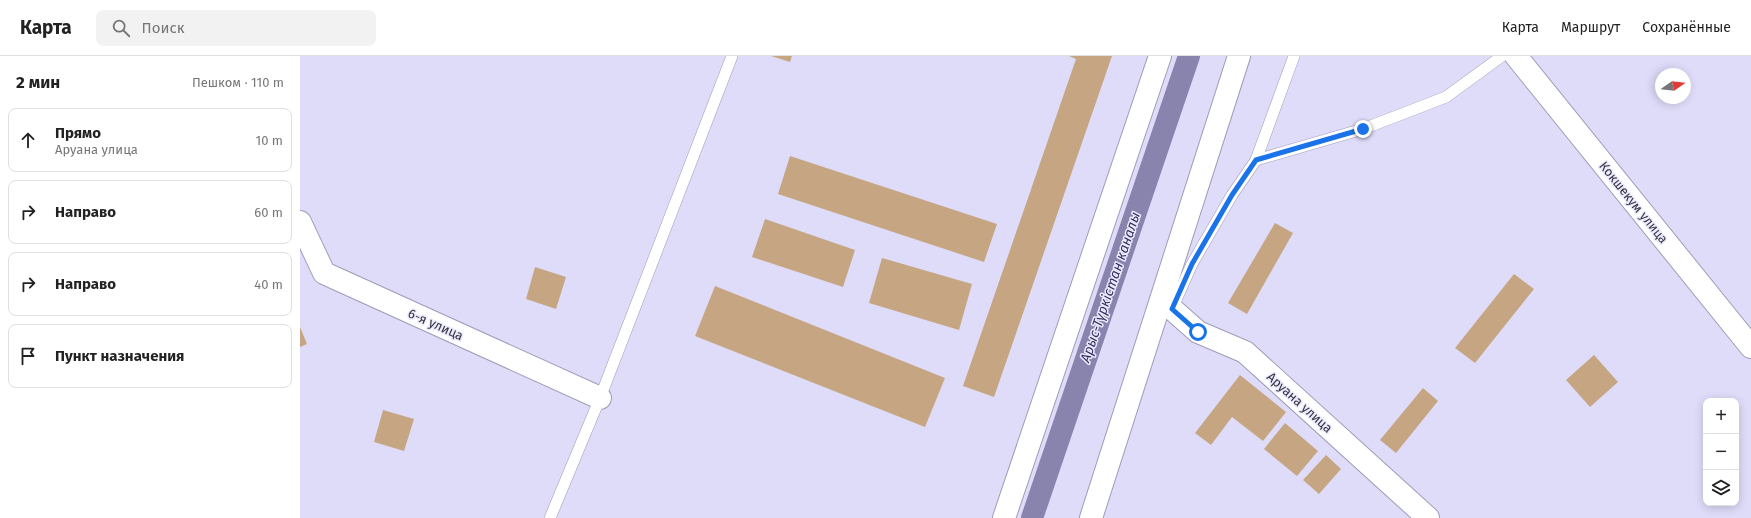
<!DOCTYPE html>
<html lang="ru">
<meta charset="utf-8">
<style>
body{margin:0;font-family:"Fira Sans",sans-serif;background:#f2f2f2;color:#222}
.controls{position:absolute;right:12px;bottom:12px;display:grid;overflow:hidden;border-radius:8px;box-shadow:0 2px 10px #0003}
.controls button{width:36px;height:36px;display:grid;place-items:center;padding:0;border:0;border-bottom:1px solid #e0e0e0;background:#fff;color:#222;font:20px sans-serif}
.compass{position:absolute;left:1355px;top:12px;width:36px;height:36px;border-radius:50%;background:#fff;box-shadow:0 2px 10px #0003;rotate:76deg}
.stop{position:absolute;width:12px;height:12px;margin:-9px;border:3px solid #1a73e8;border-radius:50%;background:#fff}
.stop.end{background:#1a73e8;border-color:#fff;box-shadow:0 1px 4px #0008}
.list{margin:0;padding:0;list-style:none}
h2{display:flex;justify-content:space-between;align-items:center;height:52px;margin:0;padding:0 16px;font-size:17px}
h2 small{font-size:13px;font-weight:400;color:#767676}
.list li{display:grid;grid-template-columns:26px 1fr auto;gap:12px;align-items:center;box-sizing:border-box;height:64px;margin:0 8px 8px;padding:0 8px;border:1px solid #e0e0e0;border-radius:8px}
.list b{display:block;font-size:15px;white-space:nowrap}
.list p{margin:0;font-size:13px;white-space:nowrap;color:#767676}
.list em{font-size:13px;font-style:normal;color:#767676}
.icon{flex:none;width:22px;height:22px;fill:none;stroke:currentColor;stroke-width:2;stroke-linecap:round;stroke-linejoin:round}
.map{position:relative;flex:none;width:1451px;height:462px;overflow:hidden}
header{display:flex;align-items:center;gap:24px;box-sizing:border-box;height:56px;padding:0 20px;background:#fff;border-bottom:1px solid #e0e0e0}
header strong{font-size:19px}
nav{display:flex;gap:22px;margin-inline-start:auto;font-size:14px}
.search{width:280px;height:36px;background:#f2f2f2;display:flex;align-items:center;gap:10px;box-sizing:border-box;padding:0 14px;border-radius:8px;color:#767676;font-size:15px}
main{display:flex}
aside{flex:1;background:#fff}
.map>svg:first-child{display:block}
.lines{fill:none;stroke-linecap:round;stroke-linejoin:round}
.canal{stroke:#8984ad;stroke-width:22}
.building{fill:#c6a682}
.service-casing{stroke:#9f9cb8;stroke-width:12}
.minor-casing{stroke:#9f9cb8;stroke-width:24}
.service{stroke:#fff;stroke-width:11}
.minor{stroke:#fff;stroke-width:22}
.route{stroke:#1a73e8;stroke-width:5}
.labels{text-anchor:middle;stroke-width:3;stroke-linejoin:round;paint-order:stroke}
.street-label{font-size:13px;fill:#353440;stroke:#ecebfd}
.water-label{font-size:14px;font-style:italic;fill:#382e63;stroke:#ecebfd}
</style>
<header>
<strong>Карта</strong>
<div class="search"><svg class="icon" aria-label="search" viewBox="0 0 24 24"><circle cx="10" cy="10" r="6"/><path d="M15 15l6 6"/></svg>Поиск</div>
<nav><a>Карта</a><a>Маршрут</a><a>Сохранённые</a></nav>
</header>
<main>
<aside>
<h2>2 мин<small>Пешком · 110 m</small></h2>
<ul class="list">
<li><svg class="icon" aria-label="ahead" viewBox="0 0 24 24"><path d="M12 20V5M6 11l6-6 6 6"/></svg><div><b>Прямо</b><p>Аруана улица</p></div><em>10 m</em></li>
<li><svg class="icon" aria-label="right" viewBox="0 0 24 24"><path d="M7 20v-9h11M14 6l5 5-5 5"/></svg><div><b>Направо</b></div><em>60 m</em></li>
<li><svg class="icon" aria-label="right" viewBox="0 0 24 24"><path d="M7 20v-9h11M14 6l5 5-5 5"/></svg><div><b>Направо</b></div><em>40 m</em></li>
<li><svg class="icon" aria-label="arrive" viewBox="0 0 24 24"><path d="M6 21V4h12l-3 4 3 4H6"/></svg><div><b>Пункт назначения</b></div></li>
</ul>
</aside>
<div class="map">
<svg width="1451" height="462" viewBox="0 0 1451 462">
<rect width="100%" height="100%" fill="#dfdcf9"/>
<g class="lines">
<!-- canal -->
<polyline class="canal" points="732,462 889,0"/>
</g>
<!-- building -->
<g class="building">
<polygon points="471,0 492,0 490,6"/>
<polygon points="769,0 812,0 694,341 663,330 776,3"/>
<polygon points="490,100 697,168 684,206 478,138"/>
<polygon points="465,163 555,194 543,231 452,201"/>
<polygon points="975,167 993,177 947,258 928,247"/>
<polygon points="582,202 672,228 659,274 569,247"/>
<polygon points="235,211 266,221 256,253 226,243"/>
<polygon points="1214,218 1234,233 1175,307 1155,292"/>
<polygon points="415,230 645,322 625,371 395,280"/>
<polygon points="0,271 7,288 0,291"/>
<polygon points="1294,299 1318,326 1290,351 1266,324"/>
<polygon points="940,319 986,356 963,385 932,361 911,389 895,377"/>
<polygon points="1123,332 1138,345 1096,397 1080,384"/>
<polygon points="83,354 114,363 104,395 74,386"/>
<polygon points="985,367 1018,395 997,420 964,393"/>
<polygon points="1026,399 1041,413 1019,438 1003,424"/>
</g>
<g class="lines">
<!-- service casing -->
<g class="service-casing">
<g id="service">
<polyline points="956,104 1063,73 1146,41 1202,0"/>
<polyline points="872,253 892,208 932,139 956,104 994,0"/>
<polyline points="250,462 300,342 432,0"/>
</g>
</g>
<!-- minor casing -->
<g class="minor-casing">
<g id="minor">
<polyline points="1216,0 1451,291"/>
<polyline points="0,166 24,217 300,342"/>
<polyline points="861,248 872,253 898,276 945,296 1128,462"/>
<polyline points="704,462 860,0"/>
<polyline points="791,462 939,0"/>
</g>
</g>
<!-- service -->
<use href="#service" class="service"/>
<!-- minor -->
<use href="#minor" class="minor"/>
</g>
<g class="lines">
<!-- route -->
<polyline class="route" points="898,276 872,253 892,208 932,139 956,104 1063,73"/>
</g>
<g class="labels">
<!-- street labels -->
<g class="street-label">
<text transform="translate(1334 146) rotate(51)" y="5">Кокшекум улица</text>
<text transform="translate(136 268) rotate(24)" y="5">6-я улица</text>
<text transform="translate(1000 346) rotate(42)" y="5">Аруана улица</text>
</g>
<!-- water labels -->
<g class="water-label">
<text transform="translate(810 231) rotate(-71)" y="5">Арыс-Түркістан каналы</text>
</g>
</g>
</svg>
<div class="controls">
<button>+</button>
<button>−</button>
<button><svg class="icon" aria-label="layers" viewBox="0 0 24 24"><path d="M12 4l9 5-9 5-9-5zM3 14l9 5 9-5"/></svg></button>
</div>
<svg class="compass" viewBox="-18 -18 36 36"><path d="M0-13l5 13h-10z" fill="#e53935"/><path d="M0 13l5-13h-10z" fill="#767676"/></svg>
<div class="stop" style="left:898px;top:276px"></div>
<div class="stop end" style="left:1063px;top:73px"></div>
</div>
</main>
